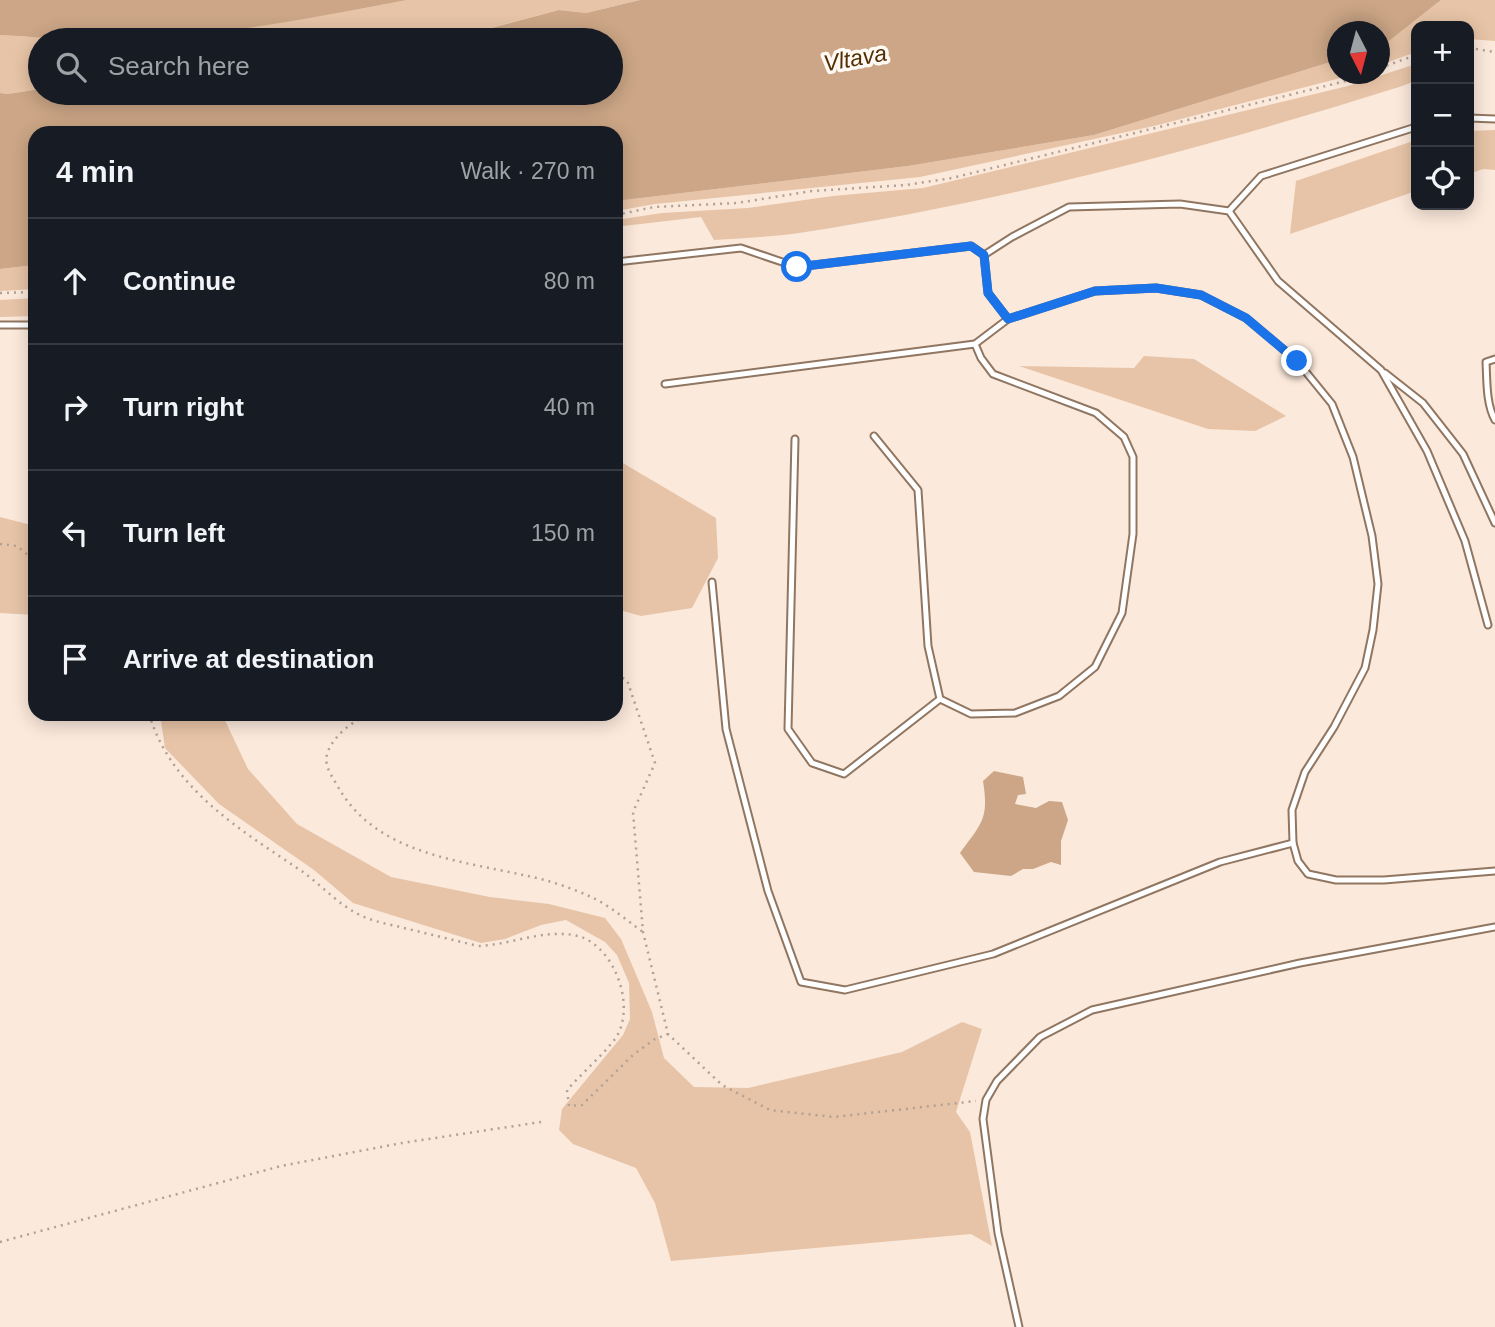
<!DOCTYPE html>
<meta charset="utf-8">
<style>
body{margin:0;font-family:Arial,sans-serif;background:#20242c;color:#f1f3f6}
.controls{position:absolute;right:21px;top:21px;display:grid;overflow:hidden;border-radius:14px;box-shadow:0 4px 18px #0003}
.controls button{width:63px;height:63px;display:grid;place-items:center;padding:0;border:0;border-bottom:2px solid #363941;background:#171b24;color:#f1f3f6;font:35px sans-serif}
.compass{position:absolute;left:1327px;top:21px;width:63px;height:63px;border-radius:50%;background:#171b24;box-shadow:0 4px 18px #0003;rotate:174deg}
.stop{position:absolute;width:21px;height:21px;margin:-16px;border:5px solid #1a73e8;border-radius:50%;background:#fff}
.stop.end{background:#1a73e8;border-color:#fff;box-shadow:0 2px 7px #0008}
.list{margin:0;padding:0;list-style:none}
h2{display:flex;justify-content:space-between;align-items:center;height:91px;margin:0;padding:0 28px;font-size:30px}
h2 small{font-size:23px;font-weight:400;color:#9ea1a6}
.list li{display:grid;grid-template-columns:46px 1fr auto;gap:21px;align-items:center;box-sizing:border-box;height:126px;padding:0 28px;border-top:2px solid #363941}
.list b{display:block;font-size:26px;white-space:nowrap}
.list em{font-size:23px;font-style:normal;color:#9ea1a6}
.icon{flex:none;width:38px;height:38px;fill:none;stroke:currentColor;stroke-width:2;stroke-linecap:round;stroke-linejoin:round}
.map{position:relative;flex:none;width:1495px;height:1327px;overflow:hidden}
.search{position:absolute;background:#171b24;box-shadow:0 4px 18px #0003;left:28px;top:28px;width:595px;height:77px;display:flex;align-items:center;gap:18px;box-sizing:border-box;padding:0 24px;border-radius:38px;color:#9ea1a6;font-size:26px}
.panel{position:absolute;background:#171b24;box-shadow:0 4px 18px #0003;left:28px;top:126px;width:595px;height:595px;border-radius:21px}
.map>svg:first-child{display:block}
.green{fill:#e7c4a7}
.water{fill:#cca686}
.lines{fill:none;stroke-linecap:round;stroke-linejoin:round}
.lane-casing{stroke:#907661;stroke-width:9}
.path{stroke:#b1a195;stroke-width:2.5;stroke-dasharray:2 5;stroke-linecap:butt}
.lane{stroke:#fff;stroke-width:5}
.route{stroke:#1a73e8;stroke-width:9}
.labels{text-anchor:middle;stroke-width:7;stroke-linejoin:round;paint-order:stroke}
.water-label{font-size:23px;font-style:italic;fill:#522e04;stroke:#fff9f4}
</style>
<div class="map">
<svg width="1495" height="1327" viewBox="0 0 1495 1327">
<rect width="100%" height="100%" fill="#fbe9db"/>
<!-- green -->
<g class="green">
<path d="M407 0H640L586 13 559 10 463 35 455 30 394 40H120C217 35 312 18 407 0Z"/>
<polygon points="1441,0 1495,0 1495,41 1469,39 1469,26 1416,26 1416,52 1380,65 1380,47"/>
<polygon points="0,35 89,40 40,40 40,89 8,94 0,93"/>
<polygon points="1337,60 1338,74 1356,74 1154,126 920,177 655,204 616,211 616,201 908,166 1094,135"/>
<path d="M1416 64V81L1399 87C1202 149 1003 202 799 233 771 237 742 238 714 240L701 217 623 226 616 235V220L662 213 748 208 833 196 923 188 1348 86Z"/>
<polygon points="1495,130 1495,170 1483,169 1469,174 1469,131"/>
<polygon points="1416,140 1416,191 1290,234 1296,181"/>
<polygon points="35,265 35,289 0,291 0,269"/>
<polygon points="35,298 35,316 0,317 0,300"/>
<polygon points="1144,356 1194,359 1286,416 1255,431 1208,429 1019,366 1134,368"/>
<polygon points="616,459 716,518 718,558 692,608 641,616 616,609"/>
<polygon points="0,517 35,526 35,615 0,613"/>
<polygon points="160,714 222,714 248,769 297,824 391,877 490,897 549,904 605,918 621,939 652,1012 664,1058 694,1087 748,1088 902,1052 962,1022 982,1029 956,1112 970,1132 992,1246 971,1234 671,1261 655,1203 636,1168 573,1144 559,1130 562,1109 623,1035 630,1019 629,983 617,955 605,942 566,920 541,925 505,939 481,943 353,903 314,870 219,804 165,748"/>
</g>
<!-- water -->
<g class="water">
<path d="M0 0H407C313 18 218 36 122 40 82 42 41 37 0 35Z"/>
<polygon points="640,0 1441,0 1381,47 1380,47 1380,32 1338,32 1337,60 1094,135 908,166 616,201 616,133 35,133 35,265 0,269 0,93 8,94 40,89 40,93 611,93 611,40 394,40 455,30 464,35 559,10 586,13"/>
<path d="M994 771 1023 777 1026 794 1018 795 1015 804 1036 808 1049 801 1062 802 1068 820 1061 841V865L1051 862 1033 869H1023L1011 876 974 872 960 853C982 823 989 819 983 781Z"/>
</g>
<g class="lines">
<!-- lane casing -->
<g class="lane-casing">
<g id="lane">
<polyline points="1469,118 1495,119"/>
<polyline points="1229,211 1261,176 1416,127"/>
<polyline points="616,262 741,248 797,267 971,246 984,255"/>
<polyline points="1008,319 988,293 984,255 1012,237 1069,207 1180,204 1229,211 1278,281 1381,370 1427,451 1465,541 1488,625"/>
<polyline points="0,325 35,325"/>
<path d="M1495 359 1486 362C1487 380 1486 404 1495 420"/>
<polyline points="1385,373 1423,403 1463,454 1495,523"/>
<polyline points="665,384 975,344 1008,319 1095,291 1156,288 1201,295 1246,318 1297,361 1332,404 1353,457 1372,536 1378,584 1373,630 1365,668 1334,727 1305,772 1292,810 1293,843 1298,861 1308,874 1336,880 1384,880 1495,871"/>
<polyline points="874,436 918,490 928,646 940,699 971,714 1015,713 1059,696 1095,667 1122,613 1133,534 1133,457 1124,437 1096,413 993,374 981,358 975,344"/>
<polyline points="795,439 788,729 812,763 844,774 940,699"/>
<polyline points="712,582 726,729 768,891 801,982 845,990 993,954 1220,862 1293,843"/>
<polyline points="1019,1327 998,1233 983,1119 986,1100 997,1081 1040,1037 1092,1010 1300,963 1495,927"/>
</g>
</g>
<!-- path -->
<g class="path">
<polyline points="1469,48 1495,52"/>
<polyline points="1380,68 1416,55"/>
<polyline points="616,215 654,207 737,203 812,191 906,185 952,178 1350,80 1366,74"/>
<polyline points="0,293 35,292"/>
<polyline points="0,544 17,546 35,561"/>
<polyline points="616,675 627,680 655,763 633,812 643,932 668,1034 722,1085 770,1110 834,1117 976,1101"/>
<path d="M149 714C172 790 241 830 303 872 321 885 338 904 358 914 373 922 389 924 404 928 429 934 453 940 478 946 511 945 545 928 578 936 615 946 637 1008 615 1039 601 1057 582 1073 567 1090L569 1106 582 1105 633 1055 655 1039 668 1034"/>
<path d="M372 714C355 719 336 733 328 751 323 764 330 773 337 785 374 853 456 860 523 875 545 879 569 887 589 896 608 904 626 920 643 932"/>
<polyline points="399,714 427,719"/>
<polyline points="0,1242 281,1166 402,1143 541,1122"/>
</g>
<!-- lane -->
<use href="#lane" class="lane"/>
</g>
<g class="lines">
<!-- route -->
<polyline class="route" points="797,267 971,246 984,255 988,293 1008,319 1095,291 1156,288 1201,295 1246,318 1297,361"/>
</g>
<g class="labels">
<!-- water labels -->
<g class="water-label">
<text transform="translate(855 58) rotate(-10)" y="8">Vltava</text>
</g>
</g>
</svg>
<div class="controls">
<button>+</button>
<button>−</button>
<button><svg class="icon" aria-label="locate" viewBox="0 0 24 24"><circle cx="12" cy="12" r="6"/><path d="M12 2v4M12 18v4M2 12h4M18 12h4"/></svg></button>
</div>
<svg class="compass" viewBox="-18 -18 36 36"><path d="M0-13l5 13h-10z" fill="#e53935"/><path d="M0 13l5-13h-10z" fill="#9ea1a6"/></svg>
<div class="stop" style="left:797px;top:267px"></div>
<div class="stop end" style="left:1297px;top:361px"></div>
<div class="search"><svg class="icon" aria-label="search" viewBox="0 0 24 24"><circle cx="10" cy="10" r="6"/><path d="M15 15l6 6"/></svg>Search here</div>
<section class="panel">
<h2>4 min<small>Walk · 270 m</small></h2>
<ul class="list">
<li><svg class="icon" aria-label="ahead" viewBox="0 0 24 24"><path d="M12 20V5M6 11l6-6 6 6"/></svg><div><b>Continue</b></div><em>80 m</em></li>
<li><svg class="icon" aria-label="right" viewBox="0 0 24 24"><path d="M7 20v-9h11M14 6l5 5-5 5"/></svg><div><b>Turn right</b></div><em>40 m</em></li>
<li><svg class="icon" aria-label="left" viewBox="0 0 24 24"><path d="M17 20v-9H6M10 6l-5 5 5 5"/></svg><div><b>Turn left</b></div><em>150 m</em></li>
<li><svg class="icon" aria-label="arrive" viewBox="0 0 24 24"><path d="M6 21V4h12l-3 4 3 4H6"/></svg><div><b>Arrive at destination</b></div></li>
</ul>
</section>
</div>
